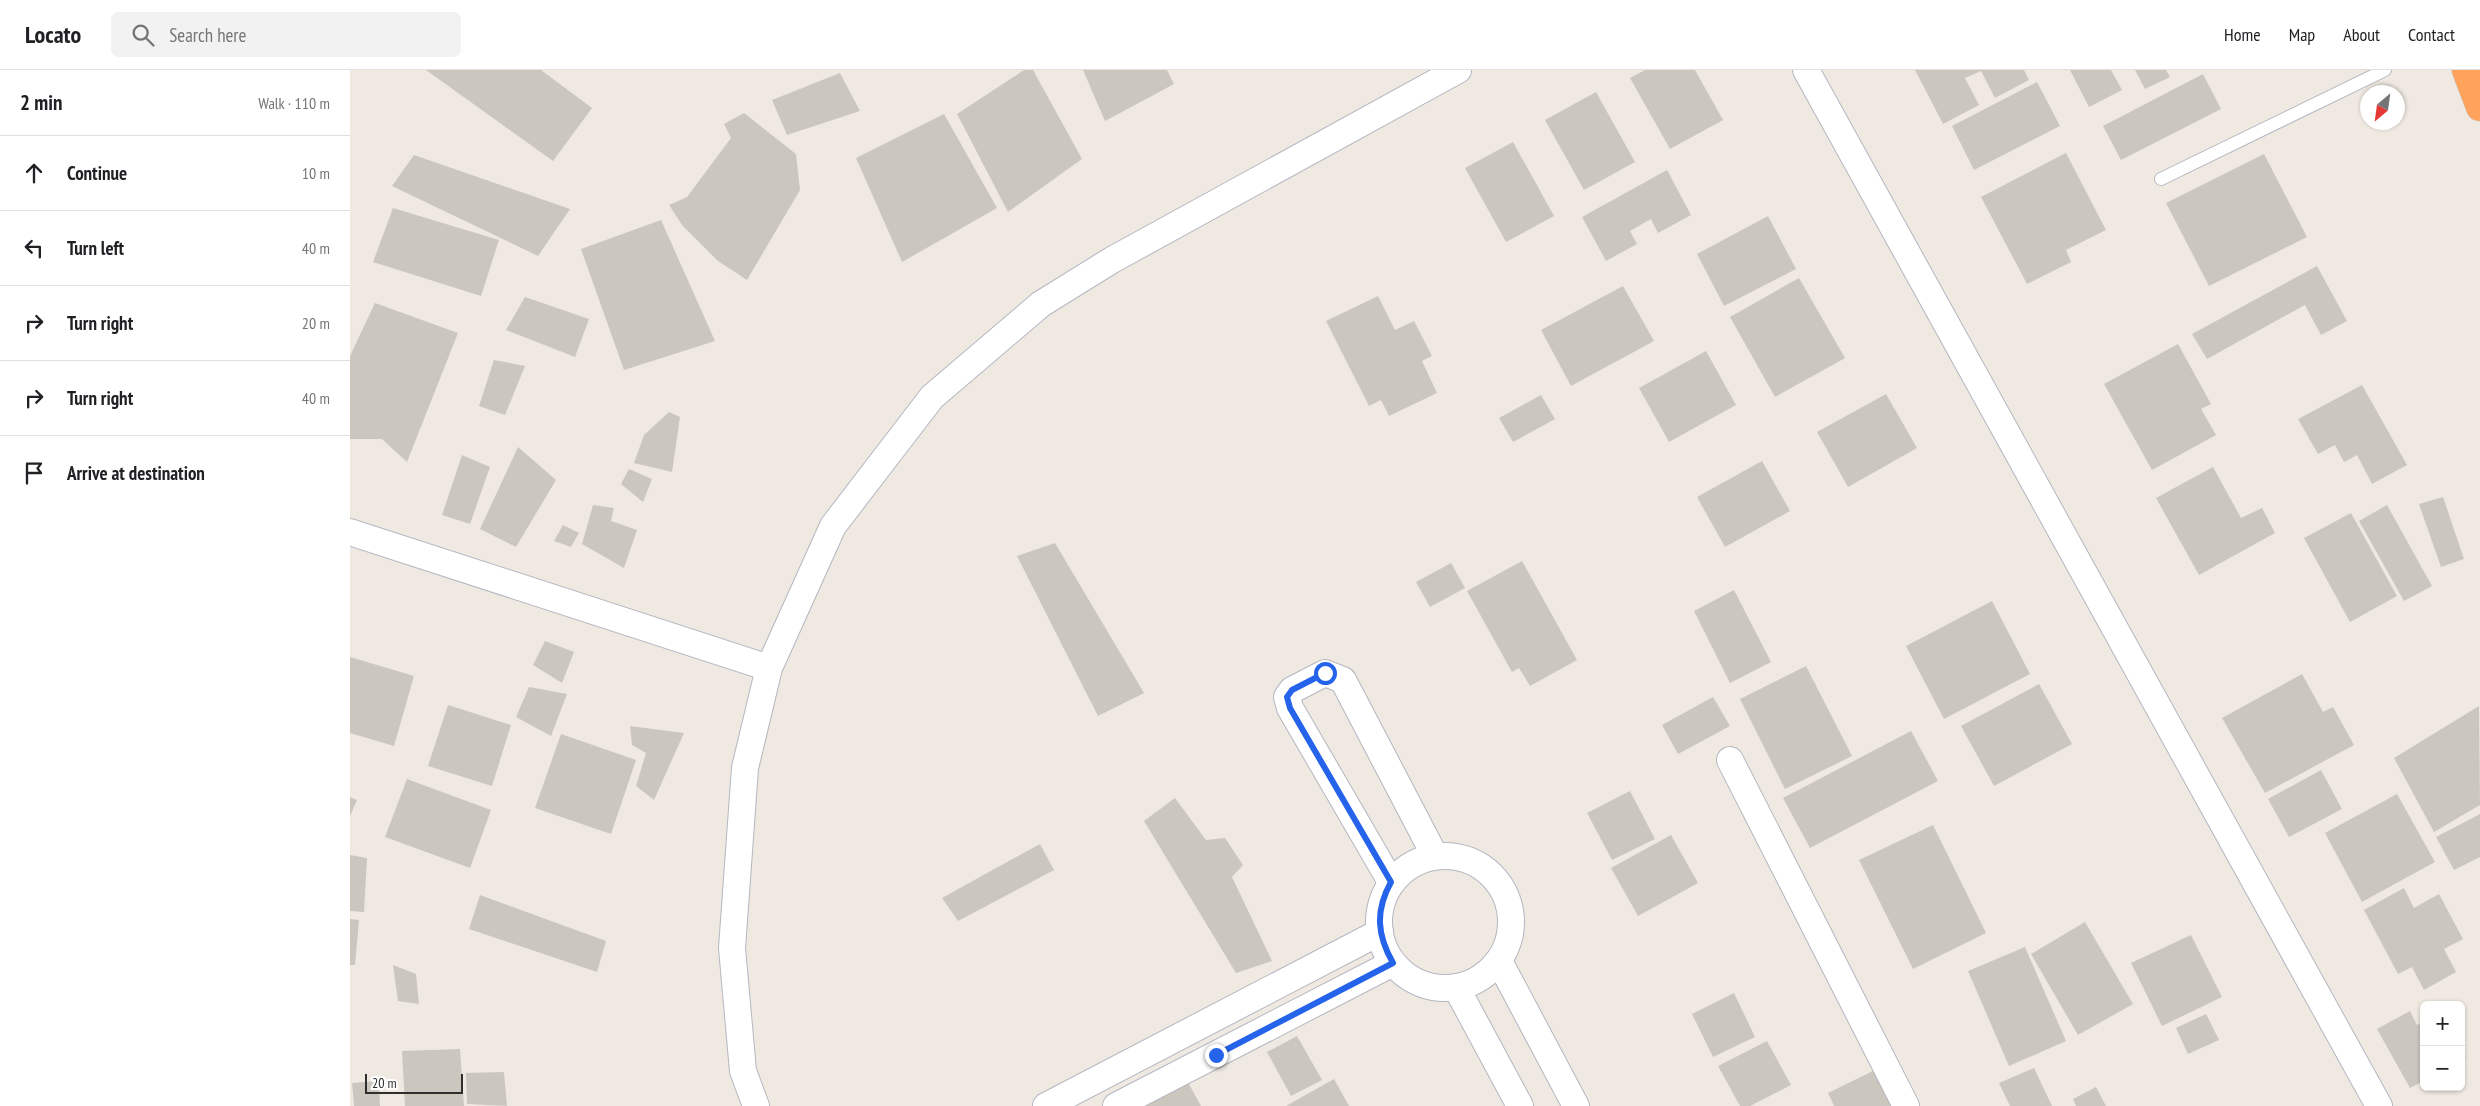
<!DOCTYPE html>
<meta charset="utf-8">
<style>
body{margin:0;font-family:"PT Sans Narrow",sans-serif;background:#f2f2f2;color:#202124}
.controls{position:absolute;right:15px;bottom:15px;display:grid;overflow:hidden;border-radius:8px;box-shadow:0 1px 4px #0004}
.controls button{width:45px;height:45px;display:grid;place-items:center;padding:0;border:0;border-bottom:1px solid #e0e0e0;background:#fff;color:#202124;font:25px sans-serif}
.compass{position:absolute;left:2010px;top:15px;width:45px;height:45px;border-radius:50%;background:#fff;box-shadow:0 1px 4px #0004;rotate:209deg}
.scale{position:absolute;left:15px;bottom:12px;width:98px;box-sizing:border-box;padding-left:5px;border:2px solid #2e2e2e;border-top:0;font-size:14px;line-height:18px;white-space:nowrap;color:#2e2e2e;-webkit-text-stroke:4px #fff;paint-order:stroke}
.stop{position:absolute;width:15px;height:15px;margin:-11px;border:4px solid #2563eb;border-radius:50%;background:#fff}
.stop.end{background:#2563eb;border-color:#fff;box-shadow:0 1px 5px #0008}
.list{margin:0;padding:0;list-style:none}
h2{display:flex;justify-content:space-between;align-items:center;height:65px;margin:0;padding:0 20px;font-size:21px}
h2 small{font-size:16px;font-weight:400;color:#757577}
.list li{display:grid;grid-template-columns:32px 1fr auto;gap:15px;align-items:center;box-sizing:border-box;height:75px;padding:0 20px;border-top:1px solid #e0e0e0}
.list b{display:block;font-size:19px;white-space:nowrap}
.list em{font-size:16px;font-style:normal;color:#757577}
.icon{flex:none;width:28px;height:28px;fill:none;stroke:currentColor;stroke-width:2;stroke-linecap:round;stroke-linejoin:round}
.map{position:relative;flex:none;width:2130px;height:1036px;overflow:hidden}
header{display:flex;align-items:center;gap:30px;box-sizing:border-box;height:70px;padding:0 25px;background:#fff;border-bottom:1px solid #e0e0e0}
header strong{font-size:24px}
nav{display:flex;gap:28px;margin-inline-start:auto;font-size:18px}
.search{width:350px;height:45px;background:#f2f2f2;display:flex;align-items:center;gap:12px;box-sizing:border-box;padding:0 18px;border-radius:8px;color:#757577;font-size:19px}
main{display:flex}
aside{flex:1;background:#fff}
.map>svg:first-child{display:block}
.building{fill:#cbc7bf}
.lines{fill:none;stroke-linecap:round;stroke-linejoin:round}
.lane-casing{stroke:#b4b7c1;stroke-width:14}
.street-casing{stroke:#b4b7c1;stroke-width:28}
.highway-casing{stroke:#c9c9c9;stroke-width:29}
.lane{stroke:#fff;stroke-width:12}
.street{stroke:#fff;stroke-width:26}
.highway{stroke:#ffa35c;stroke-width:28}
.route{stroke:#2563eb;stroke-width:6}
</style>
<header>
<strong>Locato</strong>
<div class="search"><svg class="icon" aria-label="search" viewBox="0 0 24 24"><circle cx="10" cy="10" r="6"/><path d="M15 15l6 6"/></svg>Search here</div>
<nav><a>Home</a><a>Map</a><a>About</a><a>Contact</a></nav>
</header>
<main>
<aside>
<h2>2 min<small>Walk · 110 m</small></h2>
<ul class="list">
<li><svg class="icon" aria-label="ahead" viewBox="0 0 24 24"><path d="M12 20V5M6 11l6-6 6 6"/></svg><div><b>Continue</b></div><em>10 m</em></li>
<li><svg class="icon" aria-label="left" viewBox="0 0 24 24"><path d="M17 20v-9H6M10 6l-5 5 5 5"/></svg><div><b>Turn left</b></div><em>40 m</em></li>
<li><svg class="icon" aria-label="right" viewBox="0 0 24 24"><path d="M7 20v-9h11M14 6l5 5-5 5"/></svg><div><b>Turn right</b></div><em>20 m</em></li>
<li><svg class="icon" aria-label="right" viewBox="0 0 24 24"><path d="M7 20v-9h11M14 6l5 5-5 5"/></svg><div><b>Turn right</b></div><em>40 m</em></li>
<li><svg class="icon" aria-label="arrive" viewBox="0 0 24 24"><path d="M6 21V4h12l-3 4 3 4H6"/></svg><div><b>Arrive at destination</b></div></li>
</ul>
</aside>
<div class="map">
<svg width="2130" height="1036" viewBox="0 0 2130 1036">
<rect width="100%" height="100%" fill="#efe9e1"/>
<!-- building -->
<g class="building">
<polygon points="76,0 191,0 242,38 203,91"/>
<polygon points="674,0 683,0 732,89 658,142 607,44"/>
<polygon points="733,0 817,0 824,14 755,51"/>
<polygon points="1295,0 1345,0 1373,50 1320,79 1280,8"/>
<polygon points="1565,0 1674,0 1679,10 1645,28 1631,1 1615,8 1629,35 1593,54"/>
<polygon points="1720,0 1761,0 1772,20 1739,37"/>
<polygon points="1785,0 1816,0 1820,7 1795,19"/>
<polygon points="490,3 510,41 437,65 422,30"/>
<polygon points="1853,4 1871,39 1771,90 1753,56"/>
<polygon points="1687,12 1710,56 1624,100 1602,56"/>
<polygon points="1246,22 1285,92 1234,120 1195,50"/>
<polygon points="394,43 446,84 450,120 397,210 368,191 332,155 319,135 337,127 381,68 374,54"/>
<polygon points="594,44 647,138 552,192 506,88"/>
<polygon points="1163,72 1204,146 1156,172 1115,98"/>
<polygon points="1716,83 1756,160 1716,180 1721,192 1677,214 1631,127"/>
<polygon points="1914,84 1957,167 1859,216 1816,133"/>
<polygon points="64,85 220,139 188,186 42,116"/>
<polygon points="1317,100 1341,145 1308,163 1301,149 1280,161 1287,174 1256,191 1232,147"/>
<polygon points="43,138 149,170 131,226 23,192"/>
<polygon points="1418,146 1446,199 1374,236 1347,184"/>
<polygon points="311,150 365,271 274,300 231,179"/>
<polygon points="1967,196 1997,251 1971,265 1955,235 1857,289 1842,264"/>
<polygon points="1449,208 1495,288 1425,327 1380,247"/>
<polygon points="1273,216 1304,271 1221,316 1191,260"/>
<polygon points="1028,226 1045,260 1064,251 1082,286 1072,291 1087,323 1039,346 1031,330 1019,336 976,251"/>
<polygon points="175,227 239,249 225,287 156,260"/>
<polygon points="25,233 108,263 57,392 32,369 0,369 0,286"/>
<polygon points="1828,274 1861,334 1851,339 1866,365 1802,400 1754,314"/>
<polygon points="1356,281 1386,335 1319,372 1289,318"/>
<polygon points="144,290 175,296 155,345 129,336"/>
<polygon points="2012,315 2057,395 2022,414 2007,385 1994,392 1985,375 1968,384 1948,349"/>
<polygon points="1536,324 1567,378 1498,417 1467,362"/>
<polygon points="1191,325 1205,349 1163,372 1149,348"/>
<polygon points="319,342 330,347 322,402 284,393 294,365"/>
<polygon points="168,377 206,410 166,477 130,459"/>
<polygon points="112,385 140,397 120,454 92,445"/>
<polygon points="1412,391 1440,441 1375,477 1347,427"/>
<polygon points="1863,397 1891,448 1912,438 1925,463 1849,505 1806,428"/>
<polygon points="279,399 302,409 293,432 271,414"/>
<polygon points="2093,427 2114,489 2091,497 2069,434"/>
<polygon points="243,435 264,438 261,451 287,460 274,498 232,474"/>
<polygon points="2037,435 2082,516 2054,531 2009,451"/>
<polygon points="2001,443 2047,526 2000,552 1954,468"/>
<polygon points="213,455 229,463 221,477 204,471"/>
<polygon points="705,473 794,623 748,646 667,486"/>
<polygon points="1172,491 1227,590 1180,616 1169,598 1162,602 1117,521"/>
<polygon points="1101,493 1115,518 1080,537 1066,512"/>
<polygon points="1384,520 1421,592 1380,613 1344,541"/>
<polygon points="1642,531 1680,604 1594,649 1556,576"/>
<polygon points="195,571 224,582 212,613 183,595"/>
<polygon points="0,587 64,606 44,676 0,663"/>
<polygon points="1456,596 1502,686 1435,719 1390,629"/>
<polygon points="1952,604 1973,642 1983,637 2004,675 1915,723 1872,648"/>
<polygon points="1689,614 1722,674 1644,716 1611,656"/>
<polygon points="179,617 217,624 201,666 166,647"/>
<polygon points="1363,627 1380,656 1328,684 1312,655"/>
<polygon points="98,635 161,655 142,716 78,696"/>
<polygon points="2129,636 2130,735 2084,762 2044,688"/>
<polygon points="280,656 334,663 304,730 286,716 296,683 282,675"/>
<polygon points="1561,661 1588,711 1460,778 1433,728"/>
<polygon points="211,664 286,690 261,764 185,738"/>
<polygon points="1971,700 1992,739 1939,767 1918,729"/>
<polygon points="57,709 141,740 120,798 35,767"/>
<polygon points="1280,721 1305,769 1262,790 1237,743"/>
<polygon points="2047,724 2085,792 2012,832 1975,763"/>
<polygon points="0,727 7,730 0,746"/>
<polygon points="825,728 856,770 875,768 893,795 882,807 922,891 886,903 794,751"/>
<polygon points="2130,744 2130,787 2104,800 2086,767"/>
<polygon points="1583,755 1636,863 1563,899 1509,790"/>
<polygon points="1321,765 1348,813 1288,846 1261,798"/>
<polygon points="690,774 704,800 608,851 592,828"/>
<polygon points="0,785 17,788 14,842 0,841"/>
<polygon points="2054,818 2064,838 2089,824 2113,869 2094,879 2106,902 2074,920 2062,897 2048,904 2014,840"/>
<polygon points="130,825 256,871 247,902 119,859"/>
<polygon points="0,849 9,850 5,895 0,895"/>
<polygon points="1735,852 1783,934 1728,965 1681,884"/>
<polygon points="1841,865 1872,927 1812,956 1781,893"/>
<polygon points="1675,877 1716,971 1659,996 1618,901"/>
<polygon points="43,895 66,904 69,934 48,931"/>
<polygon points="1384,923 1405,967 1363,987 1342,944"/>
<polygon points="2060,941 2067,955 2074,951 2074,1011 2060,1018 2027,959"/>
<polygon points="1856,944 1869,970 1838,984 1826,958"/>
<polygon points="947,966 972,1010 941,1026 917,982"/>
<polygon points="1417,971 1441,1015 1400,1036 1390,1036 1368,996"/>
<polygon points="110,979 114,1036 55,1036 52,981"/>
<polygon points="2111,980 2116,988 2111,990"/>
<polygon points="1529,998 1547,1036 1484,1036 1478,1023"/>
<polygon points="1684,998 1702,1036 1660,1036 1649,1013"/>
<polygon points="154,1002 157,1036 117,1034 116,1003"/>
<polygon points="834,1005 851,1036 776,1036"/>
<polygon points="984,1009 999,1036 936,1036"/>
<polygon points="29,1011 30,1036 4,1036 2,1013"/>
<polygon points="1746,1017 1756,1036 1726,1036 1723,1029"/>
</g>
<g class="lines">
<!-- lane casing -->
<g class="lane-casing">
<polyline id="lane" points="1811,109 2035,0"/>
</g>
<!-- street casing -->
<g class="street-casing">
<g id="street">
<polyline points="1456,0 2029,1036"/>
<polyline points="0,462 419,598"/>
<polyline points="1380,690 1556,1036"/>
<circle cx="1095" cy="852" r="66"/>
<polyline points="1041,812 940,638 937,627 942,620 975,603 993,610 1085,786"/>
<polyline points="1149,891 1226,1036"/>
<polyline points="1106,917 1170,1036"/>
<polyline points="406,1036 393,1001 382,878 395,698 419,598 483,456 582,327 691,234 762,190 1108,0"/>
<polyline points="696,1036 1030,862"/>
<polyline points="766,1036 1043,893"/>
</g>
</g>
<!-- highway casing -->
<g class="highway-casing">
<polyline id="highway" points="2116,0 2130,37"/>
</g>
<!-- lane -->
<use href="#lane" class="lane"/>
<!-- street -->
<use href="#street" class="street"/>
<!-- highway -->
<use href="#highway" class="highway"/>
</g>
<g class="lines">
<!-- route -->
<path class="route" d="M866 985 1043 893C1027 865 1025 841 1041 812L940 638 937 627 942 620 975 603"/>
</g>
</svg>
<div class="controls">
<button>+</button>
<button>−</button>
</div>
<svg class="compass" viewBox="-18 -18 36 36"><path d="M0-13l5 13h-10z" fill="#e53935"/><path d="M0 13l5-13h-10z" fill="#757577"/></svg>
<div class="scale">20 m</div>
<div class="stop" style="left:975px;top:603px"></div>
<div class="stop end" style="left:866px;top:985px"></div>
</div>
</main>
